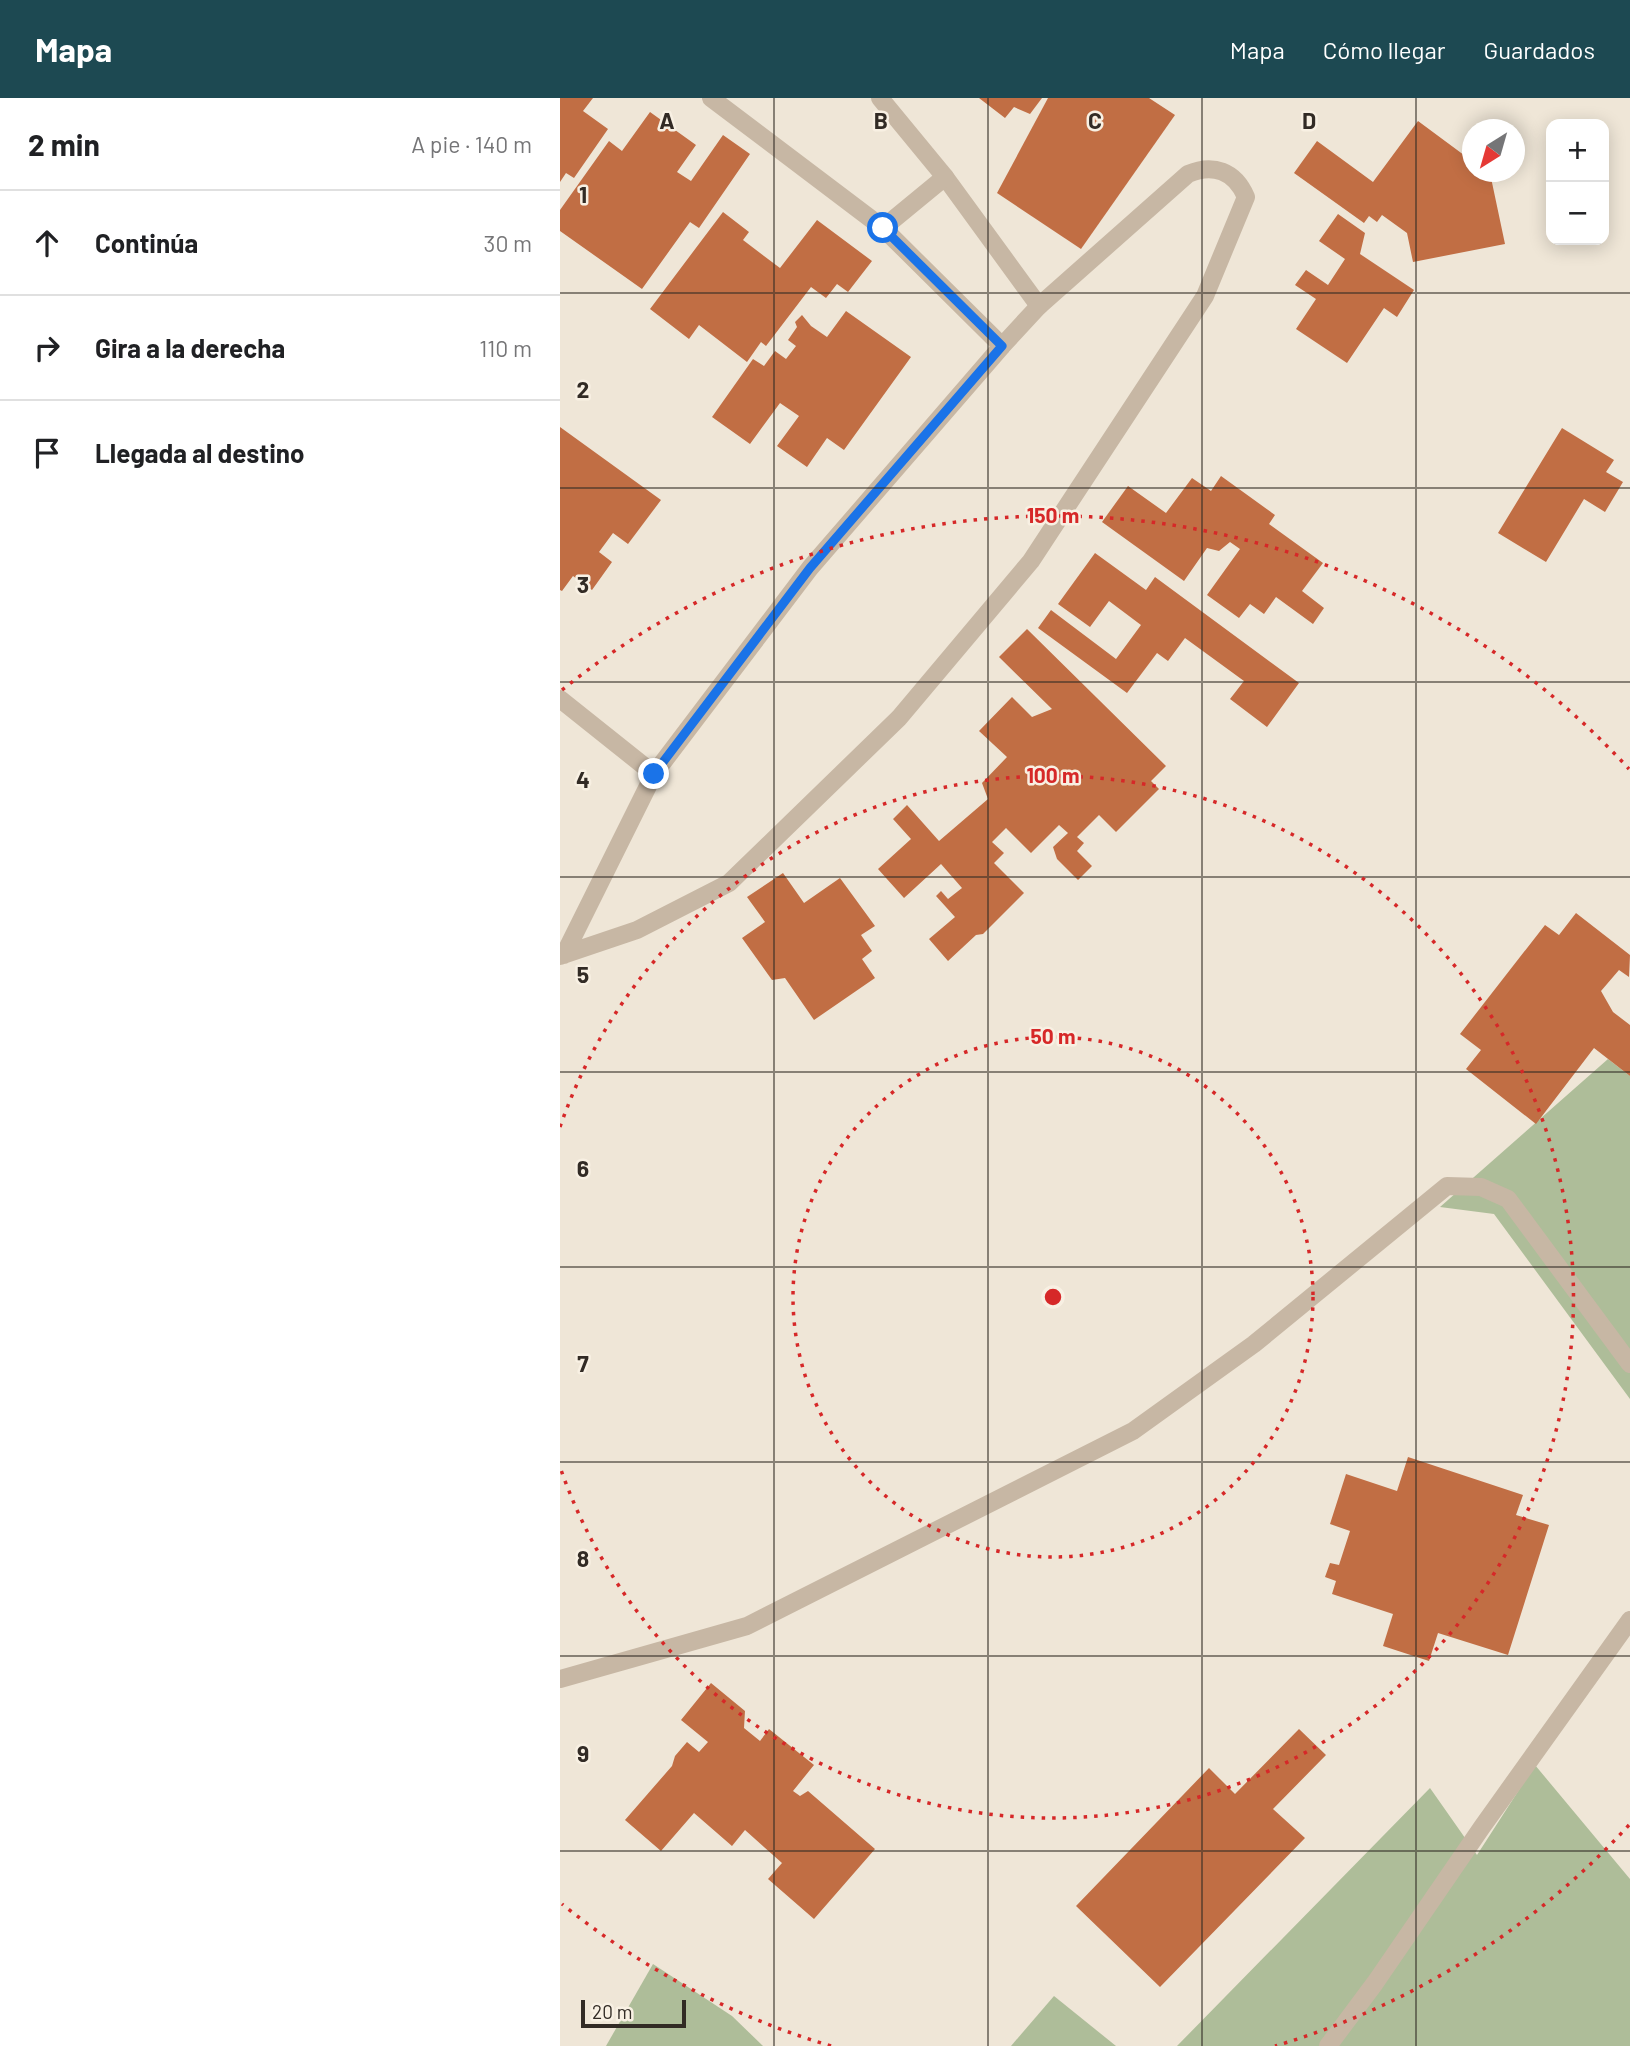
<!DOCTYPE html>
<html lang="es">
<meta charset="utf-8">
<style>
body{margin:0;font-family:Barlow,sans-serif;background:#f2f2f2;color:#202124}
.controls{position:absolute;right:21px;top:21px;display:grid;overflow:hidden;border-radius:14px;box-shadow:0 4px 18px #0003}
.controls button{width:63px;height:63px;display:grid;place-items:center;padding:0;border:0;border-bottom:2px solid #e0e0e0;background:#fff;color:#202124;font:35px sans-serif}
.compass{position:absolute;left:902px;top:21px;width:63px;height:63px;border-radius:50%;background:#fff;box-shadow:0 4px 18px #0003;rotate:217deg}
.scale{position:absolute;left:21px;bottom:18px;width:105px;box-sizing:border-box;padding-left:7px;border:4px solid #322b25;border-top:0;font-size:19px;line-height:24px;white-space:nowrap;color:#322b25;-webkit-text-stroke:5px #f8f0e3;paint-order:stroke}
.stop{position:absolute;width:21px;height:21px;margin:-16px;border:5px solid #1a73e8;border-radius:50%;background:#fff}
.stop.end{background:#1a73e8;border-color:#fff;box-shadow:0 2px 7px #0008}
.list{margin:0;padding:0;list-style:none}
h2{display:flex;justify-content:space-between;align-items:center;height:91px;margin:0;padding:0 28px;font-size:30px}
h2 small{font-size:23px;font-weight:400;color:#757577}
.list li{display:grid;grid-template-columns:46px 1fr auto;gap:21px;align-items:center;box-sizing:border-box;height:105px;padding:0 28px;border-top:2px solid #e0e0e0}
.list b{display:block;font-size:26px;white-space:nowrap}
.list em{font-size:23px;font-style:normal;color:#757577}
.icon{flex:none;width:38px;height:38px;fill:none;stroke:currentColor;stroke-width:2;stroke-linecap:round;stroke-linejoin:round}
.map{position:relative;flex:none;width:1070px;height:1948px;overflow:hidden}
header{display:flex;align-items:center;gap:42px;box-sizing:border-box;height:98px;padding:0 35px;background:#1d4952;color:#fff}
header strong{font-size:33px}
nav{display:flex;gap:38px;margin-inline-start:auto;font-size:24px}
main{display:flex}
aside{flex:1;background:#fff}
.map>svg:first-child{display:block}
.green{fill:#aebd99}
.building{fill:#c16e44}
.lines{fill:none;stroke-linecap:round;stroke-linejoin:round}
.minor{stroke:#c7b7a4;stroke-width:18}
.route{stroke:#1a73e8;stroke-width:9}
.grid{fill:none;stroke:#322b25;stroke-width:2;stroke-opacity:0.55}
.ring{fill:none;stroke:#d62828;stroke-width:3.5;stroke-dasharray:3.5 7}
.grid-label{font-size:23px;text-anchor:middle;font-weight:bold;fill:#322b25;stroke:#f8f0e3;stroke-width:5;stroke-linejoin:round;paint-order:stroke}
.centre{fill:#d62828;stroke:#f8f0e3;stroke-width:3.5}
.ring-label{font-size:21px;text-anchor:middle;font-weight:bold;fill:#d62828;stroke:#f8f0e3;stroke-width:5;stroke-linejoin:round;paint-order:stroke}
</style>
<header>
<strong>Mapa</strong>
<nav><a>Mapa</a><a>Cómo llegar</a><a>Guardados</a></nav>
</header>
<main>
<aside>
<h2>2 min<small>A pie · 140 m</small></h2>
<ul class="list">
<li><svg class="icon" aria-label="ahead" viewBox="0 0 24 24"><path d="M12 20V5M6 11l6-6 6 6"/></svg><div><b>Continúa</b></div><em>30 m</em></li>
<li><svg class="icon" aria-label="right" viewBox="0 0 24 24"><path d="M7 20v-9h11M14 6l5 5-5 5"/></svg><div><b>Gira a la derecha</b></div><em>110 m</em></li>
<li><svg class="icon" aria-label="arrive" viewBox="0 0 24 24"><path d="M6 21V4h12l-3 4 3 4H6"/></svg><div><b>Llegada al destino</b></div></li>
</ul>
</aside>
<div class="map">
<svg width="1070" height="1948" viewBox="0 0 1070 1948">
<rect width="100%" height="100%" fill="#efe6d7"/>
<!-- green -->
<g class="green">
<polygon points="1048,961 1070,978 1070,1301 934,1116 880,1109"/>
<polygon points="975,1667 1070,1781 1070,1948 617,1948 870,1690 917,1757"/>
<polygon points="93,1866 172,1918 203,1948 46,1948"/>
<polygon points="494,1898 556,1948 451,1948"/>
</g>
<!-- building -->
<g class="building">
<polygon points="0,0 33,0 23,13 48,31 14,80 6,75 0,84"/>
<polygon points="419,0 482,0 470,16 454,9 445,20"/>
<polygon points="488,0 589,0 615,17 521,151 437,95"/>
<polygon points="90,14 136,47 117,74 131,83 163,37 190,56 139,130 130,124 82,191 0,133 0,112 49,43 62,53"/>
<polygon points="858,23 912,63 912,74 927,74 930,75 945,146 853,164 847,135 822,117 817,124 809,118 804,125 734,75 757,43 813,84"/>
<polygon points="163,114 189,134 183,142 220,170 257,122 312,163 288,194 277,186 266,200 251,189 206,248 201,244 187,264 139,227 129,241 90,211"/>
<polygon points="778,116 805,135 800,156 854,192 837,219 824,210 787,265 736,231 756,201 735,187 746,172 768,187 785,161 759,143"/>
<polygon points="286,213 351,259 284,352 267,340 247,369 217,348 239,318 220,305 190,346 152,319 193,261 204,268 215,253 226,261 236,248 228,242 237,229 235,224 242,217 251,228 267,239"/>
<polygon points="0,329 101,402 68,446 53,435 39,454 52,464 32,492 13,478 2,493 0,492"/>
<polygon points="1002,330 1054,362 1046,374 1063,384 1045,414 1024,401 986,464 938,435"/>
<polygon points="661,378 715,417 709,426 763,465 742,493 764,510 753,526 716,499 704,516 690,506 679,520 647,497 680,451 670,444 659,453 647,450 624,483 542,424 568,388 606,415 632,380 651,393"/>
<polygon points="535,455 586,492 595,479 739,585 707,629 670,601 684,583 625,540 608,563 597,555 567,595 478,530 491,512 556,561 581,527 549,503 530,529 498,506"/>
<polygon points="467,531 606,668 591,683 599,691 556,734 539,717 517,739 524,745 517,753 532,768 518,782 497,761 493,749 508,735 499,727 471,755 446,730 432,744 444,755 434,765 464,795 423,836 416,837 388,863 369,841 395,819 376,798 381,793 388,801 402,790 381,766 344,800 318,771 351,741 333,721 347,707 379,743 428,701 422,685 447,659 419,633 452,599 472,619 492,611 439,559"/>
<polygon points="223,775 244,805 280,780 315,828 301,837 312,853 302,861 315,880 254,922 225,880 212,882 182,840 205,824 187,799"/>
<polygon points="1016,815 1070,857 1069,879 1059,872 1041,893 1053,914 1070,927 1070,978 1034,950 976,1026 906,971 921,952 900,936 985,827 999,837"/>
<polygon points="848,1359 963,1397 956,1417 989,1427 948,1557 878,1535 869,1563 823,1548 833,1516 772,1496 776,1483 765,1479 770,1465 779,1467 790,1433 770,1426 786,1376 837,1393"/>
<polygon points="151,1585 185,1613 184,1630 200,1643 209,1631 254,1667 233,1693 240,1698 248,1693 315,1751 254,1821 208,1781 222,1765 185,1732 172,1748 134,1715 101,1753 65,1722 112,1668 115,1658 127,1644 139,1654 148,1644 121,1622"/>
<polygon points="739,1631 766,1657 713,1711 745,1740 600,1889 516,1808 649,1670 675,1696"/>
</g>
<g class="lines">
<!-- minor -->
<g class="minor">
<polyline points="151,0 323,130 442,248"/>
<polyline points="320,0 385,79 479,208"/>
<polyline points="323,130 385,79"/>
<polyline points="0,601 94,676"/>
<path d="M0 858 77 832 169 785 339 620 471 463 645 198 686 99C675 73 653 65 628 76L479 208 442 248 250 470 94 676 4 857"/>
<polyline points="0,1581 187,1528 573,1333 694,1246 887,1088 921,1089 948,1101 1070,1266"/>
<polyline points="768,1948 815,1885 922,1729 1070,1522"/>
</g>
</g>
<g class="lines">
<!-- route -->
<polyline class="route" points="94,676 250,470 442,248 323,130"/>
</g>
<!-- grid -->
<path class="grid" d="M214 0V1948M428 0V1948M642 0V1948M856 0V1948M0 195H1070M0 390H1070M0 584H1070M0 779H1070M0 974H1070M0 1169H1070M0 1364H1070M0 1558H1070M0 1753H1070"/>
<!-- distance rings -->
<g class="ring">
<circle cx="493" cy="1199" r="260"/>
<path d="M0 1029A521 521 0 1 1 0 1369"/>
<path d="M1069 1727A781 781 0 0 1 715 1948M271 1948A781 781 0 0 1 2 1806M2 592A781 781 0 0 1 1069 671"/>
</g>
<g class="grid-label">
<text x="107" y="31">A</text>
<text x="321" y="31">B</text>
<text x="535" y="31">C</text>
<text x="749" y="31">D</text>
<text x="23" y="105">1</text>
<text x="23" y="300">2</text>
<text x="23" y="495">3</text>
<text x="23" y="690">4</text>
<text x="23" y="885">5</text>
<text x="23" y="1079">6</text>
<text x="23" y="1274">7</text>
<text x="23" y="1469">8</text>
<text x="23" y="1664">9</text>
</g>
<circle cx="493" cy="1199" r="10" class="centre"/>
<g class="ring-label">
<text x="493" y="425">150 m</text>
<text x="493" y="685">100 m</text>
<text x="493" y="946">50 m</text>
</g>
</svg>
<div class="controls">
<button>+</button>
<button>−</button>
</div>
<svg class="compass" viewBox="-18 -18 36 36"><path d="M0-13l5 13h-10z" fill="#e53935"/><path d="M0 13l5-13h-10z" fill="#757577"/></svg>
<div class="scale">20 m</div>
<div class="stop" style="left:323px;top:130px"></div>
<div class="stop end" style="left:94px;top:676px"></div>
</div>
</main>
